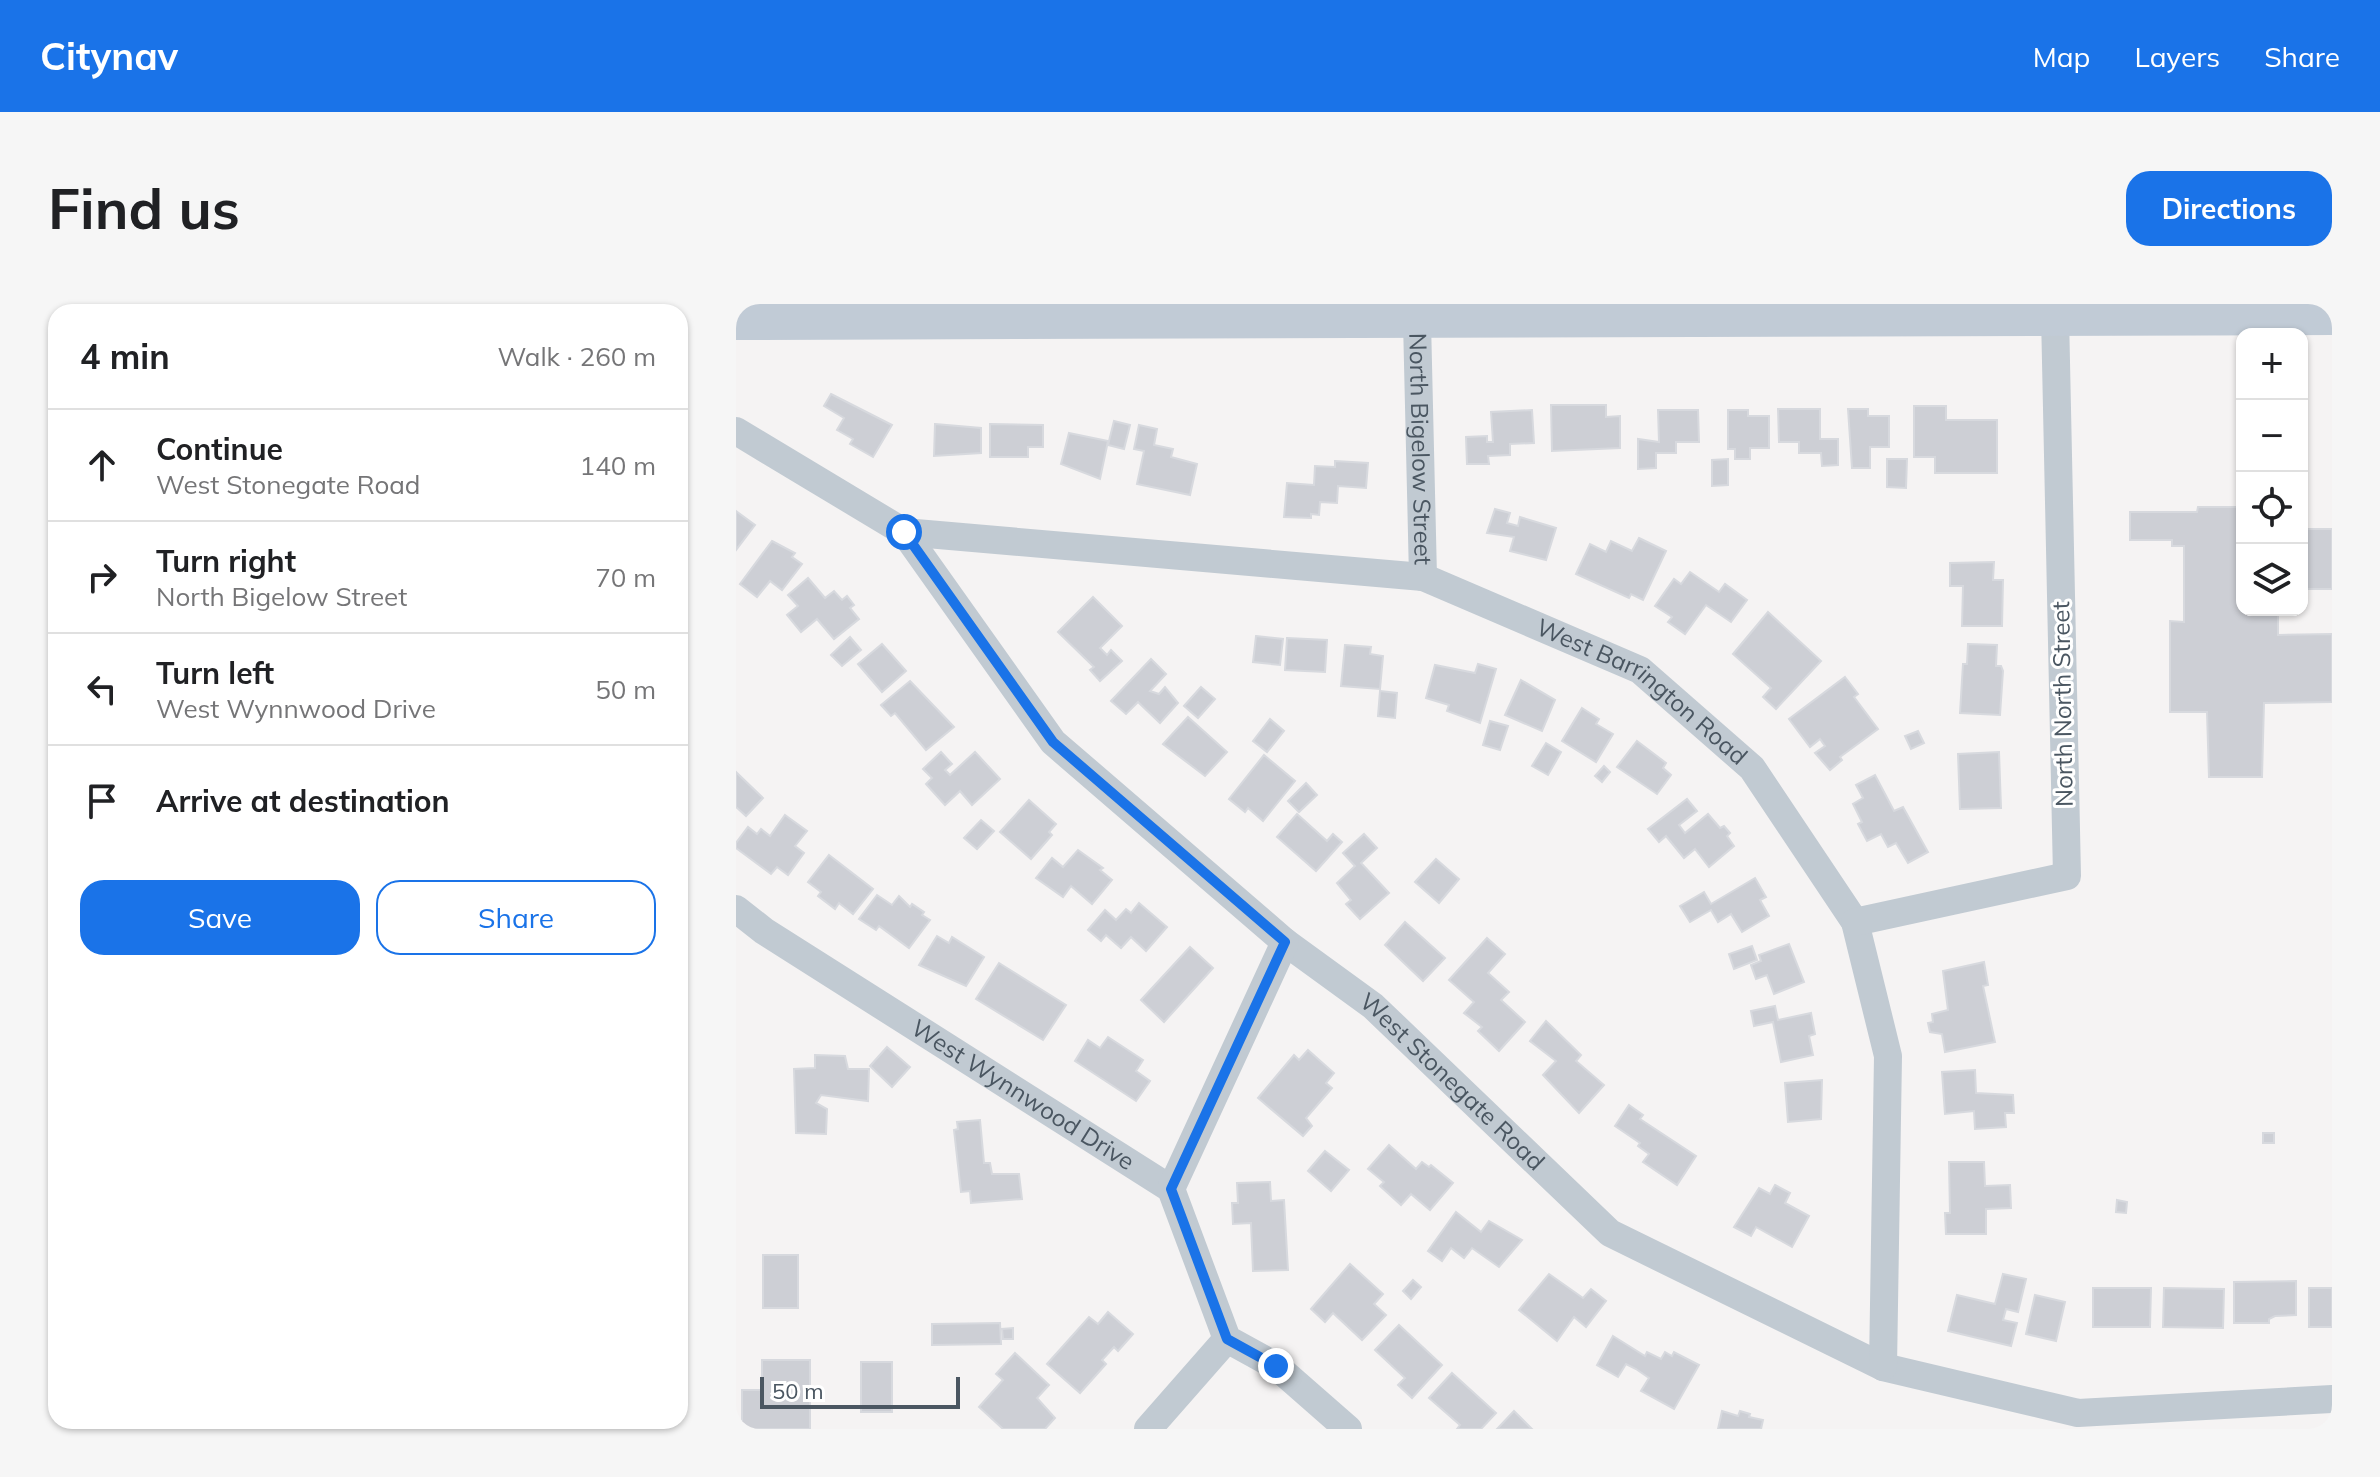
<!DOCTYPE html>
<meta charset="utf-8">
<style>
body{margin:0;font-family:Mulish,sans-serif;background:#f6f6f6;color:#202124}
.controls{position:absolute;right:24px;top:24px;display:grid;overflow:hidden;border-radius:16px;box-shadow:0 2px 6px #0004}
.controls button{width:72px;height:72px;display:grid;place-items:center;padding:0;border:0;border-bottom:2px solid #e0e0e0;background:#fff;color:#202124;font:40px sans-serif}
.scale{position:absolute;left:24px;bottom:20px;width:200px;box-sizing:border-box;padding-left:8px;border:4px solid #4a5661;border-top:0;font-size:22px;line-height:28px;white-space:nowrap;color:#4a5661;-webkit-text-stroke:6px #fff;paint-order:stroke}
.stop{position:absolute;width:24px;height:24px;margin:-18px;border:6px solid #1a73e8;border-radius:50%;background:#fff}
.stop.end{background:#1a73e8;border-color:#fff;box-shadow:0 2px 8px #0008}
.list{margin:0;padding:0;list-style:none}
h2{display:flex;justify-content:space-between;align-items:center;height:104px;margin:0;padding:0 32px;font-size:34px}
h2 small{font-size:26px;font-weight:400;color:#757577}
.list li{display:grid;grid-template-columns:52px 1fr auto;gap:24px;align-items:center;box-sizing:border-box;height:112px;padding:0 32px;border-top:2px solid #e0e0e0}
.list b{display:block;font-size:30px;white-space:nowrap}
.list p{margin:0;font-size:26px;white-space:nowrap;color:#757577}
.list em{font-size:26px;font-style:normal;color:#757577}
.actions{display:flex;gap:16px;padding:24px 32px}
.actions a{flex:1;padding:18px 0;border:2px solid #1a73e8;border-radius:24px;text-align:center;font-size:28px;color:#1a73e8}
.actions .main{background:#1a73e8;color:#fff}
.icon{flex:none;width:44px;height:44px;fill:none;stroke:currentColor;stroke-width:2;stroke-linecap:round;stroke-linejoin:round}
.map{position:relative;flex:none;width:1596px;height:1125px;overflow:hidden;border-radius:24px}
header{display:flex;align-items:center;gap:48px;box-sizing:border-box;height:112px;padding:0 40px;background:#1a73e8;color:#fff}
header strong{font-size:38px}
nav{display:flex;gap:44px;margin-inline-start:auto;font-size:28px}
.intro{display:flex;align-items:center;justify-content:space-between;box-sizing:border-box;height:192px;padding:0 48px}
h1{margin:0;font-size:56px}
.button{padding:20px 36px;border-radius:24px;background:#1a73e8;color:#fff;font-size:28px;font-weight:700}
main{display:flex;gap:48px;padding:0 48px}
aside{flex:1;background:#fff;border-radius:24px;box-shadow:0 2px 6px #0004}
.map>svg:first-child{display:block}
.building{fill:#cdcfd5;stroke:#d7d9de;stroke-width:2}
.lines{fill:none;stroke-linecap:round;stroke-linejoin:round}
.street{stroke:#c1cad2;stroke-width:28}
.secondary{stroke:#c1cbd6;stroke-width:38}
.route{stroke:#1a73e8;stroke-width:10}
.labels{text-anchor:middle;stroke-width:6;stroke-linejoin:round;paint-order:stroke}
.street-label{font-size:24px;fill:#4a5661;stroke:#fff}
</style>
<header>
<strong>Citynav</strong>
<nav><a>Map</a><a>Layers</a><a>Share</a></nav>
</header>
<div class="intro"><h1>Find us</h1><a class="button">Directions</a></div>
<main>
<aside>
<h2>4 min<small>Walk · 260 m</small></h2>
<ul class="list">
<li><svg class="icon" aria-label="ahead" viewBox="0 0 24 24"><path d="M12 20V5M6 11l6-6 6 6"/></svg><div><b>Continue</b><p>West Stonegate Road</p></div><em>140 m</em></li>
<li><svg class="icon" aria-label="right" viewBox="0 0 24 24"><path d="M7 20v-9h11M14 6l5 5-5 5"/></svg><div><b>Turn right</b><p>North Bigelow Street</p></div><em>70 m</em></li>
<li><svg class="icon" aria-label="left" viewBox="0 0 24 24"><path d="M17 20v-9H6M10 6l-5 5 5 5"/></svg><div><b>Turn left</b><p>West Wynnwood Drive</p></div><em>50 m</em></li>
<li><svg class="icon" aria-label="arrive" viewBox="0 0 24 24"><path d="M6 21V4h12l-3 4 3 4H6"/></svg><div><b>Arrive at destination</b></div></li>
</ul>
<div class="actions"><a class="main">Save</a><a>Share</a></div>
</aside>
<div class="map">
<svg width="1596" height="1125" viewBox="0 0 1596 1125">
<rect width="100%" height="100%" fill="#f5f3f3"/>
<!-- building -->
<g class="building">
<polygon points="95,90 156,121 137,153 114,140 117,135 101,126 108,114 88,102"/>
<polygon points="815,101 870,101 870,113 884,112 884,144 816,147"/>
<polygon points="1178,102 1210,102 1210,116 1261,116 1261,169 1199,169 1199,153 1178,153"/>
<polygon points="1042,105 1084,105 1084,135 1102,135 1102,161 1086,162 1085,149 1063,149 1063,138 1043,138"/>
<polygon points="1112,105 1132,105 1132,112 1153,112 1153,143 1134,143 1134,164 1116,164"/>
<polygon points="796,106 798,139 774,140 774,151 752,152 753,160 731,160 730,133 751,132 751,138 757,138 755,108"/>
<polygon points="922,106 962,106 963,138 940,138 940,149 920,149 920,164 902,165 902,135 923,138"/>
<polygon points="992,106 1012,106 1012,112 1033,112 1033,144 1014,144 1014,155 999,155 999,145 992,145"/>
<polygon points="378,117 394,121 388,145 372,141"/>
<polygon points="199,120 245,124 245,149 198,152"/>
<polygon points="254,120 307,121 307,143 292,143 292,153 254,153"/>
<polygon points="403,121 421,125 418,141 437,145 435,153 461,160 454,191 401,180 408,147 398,145"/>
<polygon points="333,129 372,137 364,175 325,160"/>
<polygon points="992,155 992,181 976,182 976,156"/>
<polygon points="1151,155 1171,155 1170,184 1151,183"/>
<polygon points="599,157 632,159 630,184 602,182 601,199 584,198 583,211 575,210 575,214 548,213 551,179 578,181 579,162 599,163"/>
<polygon points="1462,203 1506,203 1506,306 1542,306 1542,331 1596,330 1596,398 1528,399 1526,473 1473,473 1471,408 1434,408 1434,317 1448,318 1448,242 1436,242 1436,236 1394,236 1394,208 1461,208"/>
<polygon points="759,205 774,209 771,219 782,222 784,213 820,224 810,256 774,247 778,233 751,229"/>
<polygon points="0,207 19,221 0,246"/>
<rect x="1566" y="225" width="30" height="60"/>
<polygon points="903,234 930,247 907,296 895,290 893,294 840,270 854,240 870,248 875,237 896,247"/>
<polygon points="36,237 59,249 56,253 66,260 46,286 34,277 21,293 4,280"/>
<polygon points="1258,258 1257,276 1267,276 1266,322 1226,322 1227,282 1214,282 1214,259"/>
<polygon points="954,268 983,288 989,280 1011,296 995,318 970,301 949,330 932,318 936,313 919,302 938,275 945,280"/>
<polygon points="72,274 89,294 98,287 106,296 111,292 118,301 114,304 123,315 98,335 81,315 65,328 51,311 62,302 52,291"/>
<polygon points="357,293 386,322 364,344 371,351 375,346 386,357 364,377 354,366 358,363 322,328"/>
<polygon points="1032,308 1085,357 1040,405 1027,393 1035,384 997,350"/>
<polygon points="520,332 547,335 544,361 517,358"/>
<polygon points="114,333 125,346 106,362 95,351"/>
<polygon points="551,334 591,336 589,368 549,366"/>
<polygon points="146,340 170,367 146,388 122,360"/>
<polygon points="1232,340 1261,341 1260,362 1265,362 1267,367 1264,411 1224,409 1227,360 1231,360"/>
<polygon points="609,341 635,343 634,350 647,352 644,385 605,382"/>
<polygon points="415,355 430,370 414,387 423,390 429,383 442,399 424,419 402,398 390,410 375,397"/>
<polygon points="742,360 760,365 744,419 711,407 713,401 690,394 699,361 739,369"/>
<polygon points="1109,373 1122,390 1118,393 1142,425 1104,453 1106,456 1094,466 1079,449 1089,442 1084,435 1074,443 1053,415"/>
<polygon points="785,376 819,396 806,427 769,411"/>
<polygon points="174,377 218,423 190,446 159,409 155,412 145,401"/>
<polygon points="465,383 479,395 462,414 448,402"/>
<polygon points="644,387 661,389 659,414 642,412"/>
<polygon points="846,404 863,415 860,420 877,430 860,458 826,437"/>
<polygon points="452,413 491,448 469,472 427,440"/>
<polygon points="534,415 548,427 531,448 517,437"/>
<polygon points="754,417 772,422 764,446 747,441"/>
<polygon points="1182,427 1188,439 1175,445 1169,432"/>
<polygon points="901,437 930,459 927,464 935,471 921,490 881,463"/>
<polygon points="810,439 825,448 812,471 796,462"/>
<polygon points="205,448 216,460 209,466 214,471 239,448 264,475 236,501 224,487 209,501 190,480 196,474 187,465"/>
<polygon points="1263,448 1265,504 1224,505 1222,450"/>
<polygon points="528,451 559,477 527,517 512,504 509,508 493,495"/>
<polygon points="868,462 874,468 866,478 859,472"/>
<polygon points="0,468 27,494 10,512 0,503"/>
<polygon points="1139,471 1158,507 1167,503 1192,548 1172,559 1160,539 1152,543 1145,530 1131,537 1122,520 1126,518 1117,500 1127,494 1120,481"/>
<polygon points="570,479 581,491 563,508 552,497"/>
<polygon points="951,495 961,507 943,521 949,529 972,510 984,524 988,522 994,529 991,532 998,542 973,563 959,545 948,554 930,532 923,538 912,525"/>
<polygon points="293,496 320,520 313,528 316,531 295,555 264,528"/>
<polygon points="561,510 591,537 597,530 606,538 580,567 541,533"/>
<polygon points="49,511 71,527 59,542 68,549 52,571 41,563 35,570 0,544 0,539 12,523 21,530 25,525 34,532"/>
<polygon points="245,516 258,527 241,545 228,534"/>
<polygon points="628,530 641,544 625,559 653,589 624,615 610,600 615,596 601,579 619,562 607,549"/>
<polygon points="342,546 367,564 364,566 376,576 356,600 335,582 327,593 300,574 316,554 327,563"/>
<polygon points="93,551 137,585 117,610 103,599 99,605 82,592 85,588 72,578"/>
<polygon points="700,555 723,575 703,599 679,578"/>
<polygon points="1019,574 1030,593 1024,596 1033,612 1006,628 995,610 982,618 975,606 954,618 944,602 968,588 975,600"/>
<polygon points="141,591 156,601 163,592 174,603 176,600 188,608 186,611 194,616 173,644 143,622 140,626 123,615"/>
<polygon points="403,599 431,623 410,647 395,633 385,644 370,631 365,637 352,626 369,606 380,616 390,605 395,609"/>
<polygon points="669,618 709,654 687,677 649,641"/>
<polygon points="201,632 213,639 216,633 248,653 230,682 183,661"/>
<polygon points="751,634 769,650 752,669 773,688 765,696 789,718 763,747 742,727 746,723 728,709 738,698 713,676"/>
<polygon points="1053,640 1068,678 1038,690 1031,671 1020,675 1015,661 1025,657 1023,651"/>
<polygon points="1016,642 1021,656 998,665 993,650"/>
<polygon points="454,643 477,664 428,718 405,696"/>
<polygon points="1248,658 1252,681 1247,682 1259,738 1209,748 1206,730 1194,728 1192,719 1197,718 1196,710 1212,706 1207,667"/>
<polygon points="263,659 330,701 307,736 240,695"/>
<polygon points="1039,702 1042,716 1075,709 1079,730 1073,732 1077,751 1045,758 1037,718 1018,722 1015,707"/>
<polygon points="810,717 845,751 840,757 868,781 843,809 807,771 820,757 794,737"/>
<polygon points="372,733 407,756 400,767 414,777 400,797 339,757 352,736 364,744"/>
<polygon points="151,743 174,763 156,783 134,762"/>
<polygon points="572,746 598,769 590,779 596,784 570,814 576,822 567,832 522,794 558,751 563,756"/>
<polygon points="79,751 109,752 112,765 133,765 132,797 85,791 80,799 91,805 90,830 60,829 58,765 79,764"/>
<polygon points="1239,766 1240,789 1277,791 1278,809 1269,809 1270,823 1239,825 1238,807 1209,810 1206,768"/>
<polygon points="1086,776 1085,815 1052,818 1049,779"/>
<polygon points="893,801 907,811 904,815 960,852 941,881 907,858 913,850 902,842 904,839 879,822"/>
<polygon points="244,816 248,859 254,859 256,870 283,870 286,895 235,899 234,887 225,888 218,826 222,825 221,818"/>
<rect x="1527" y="829" width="11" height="10"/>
<polygon points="653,841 680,865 686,858 693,863 695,861 717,879 694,906 675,890 665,901 644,882 648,878 632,865"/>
<polygon points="589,847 613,866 595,887 572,867"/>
<polygon points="1213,858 1248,858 1249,882 1274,881 1275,904 1250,905 1250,930 1210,930 1209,909 1214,909"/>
<polygon points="534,878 535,897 548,896 552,966 517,967 515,919 497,920 496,899 502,899 501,879"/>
<polygon points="1039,881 1054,889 1049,899 1073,912 1056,943 1020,923 1015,932 998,923 1023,884 1034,890"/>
<polygon points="1381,896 1391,898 1390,909 1380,908"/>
<polygon points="720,908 745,928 753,917 786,936 763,963 736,944 728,954 715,944 706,957 692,947"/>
<rect x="27" y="951" width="35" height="53"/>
<polygon points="614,960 647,990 638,1000 650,1011 626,1036 597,1009 589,1018 575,1005"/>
<polygon points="813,970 847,994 855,985 870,997 850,1023 838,1013 821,1037 783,1006"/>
<polygon points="1267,970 1290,975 1282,1008 1270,1005 1267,1016 1281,1019 1275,1042 1212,1027 1221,991 1259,1000"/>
<polygon points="677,976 685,983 675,995 667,987"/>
<polygon points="1560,977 1560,1011 1539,1012 1533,1015 1533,1019 1498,1019 1498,978"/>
<polygon points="1357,984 1415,984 1414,1023 1357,1023"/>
<polygon points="1428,984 1488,985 1487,1024 1427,1023"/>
<rect x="1573" y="984" width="23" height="39"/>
<polygon points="1299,991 1329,998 1320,1037 1290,1030"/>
<polygon points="372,1008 397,1030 382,1047 378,1043 366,1056 370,1060 344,1089 311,1060 353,1013 362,1020"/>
<polygon points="264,1019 265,1040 196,1041 196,1020"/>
<polygon points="663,1021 706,1061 676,1094 662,1081 669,1074 639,1046"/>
<polygon points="277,1024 277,1035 267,1035 266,1025"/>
<polygon points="877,1032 909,1052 911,1048 925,1055 929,1048 936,1052 938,1048 963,1061 938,1105 905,1087 913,1074 900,1065 890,1060 882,1073 861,1061"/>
<polygon points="279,1049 313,1081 301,1094 319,1114 309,1125 267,1125 243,1103 267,1076 260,1070"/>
<polygon points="26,1056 74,1056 74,1125 10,1125 6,1121 6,1086 26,1086"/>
<rect x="125" y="1058" width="31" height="50"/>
<polygon points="716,1069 760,1109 745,1125 721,1125 724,1121 693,1094"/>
<polygon points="778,1107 796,1125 761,1125"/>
<polygon points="986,1107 1002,1112 1004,1107 1014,1110 1013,1113 1027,1116 1025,1125 982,1125"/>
</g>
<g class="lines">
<!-- street -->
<g class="street">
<path id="s1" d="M681 17 687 273"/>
<path id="s2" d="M0 127 168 228 317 438 549 638 637 702 874 929 1147 1063 1342 1109 1596 1095"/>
<path id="s3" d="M168 228 687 273 904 366 1016 464 1119 618 1152 752 1147 1063"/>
<path id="s4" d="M0 605 28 627 435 885 491 1035 540 1062 612 1125"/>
<polyline points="1119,618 1331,572 1319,11"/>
<polyline points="435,885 549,638"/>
<polyline points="412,1125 491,1035"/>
</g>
<!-- secondary -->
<polyline class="secondary" points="0,17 1596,12"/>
</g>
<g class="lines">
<!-- route -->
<polyline class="route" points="168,228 317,438 549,638 435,885 491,1035 540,1062"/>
</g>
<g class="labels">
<!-- street labels -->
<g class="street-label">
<text dy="8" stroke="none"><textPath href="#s1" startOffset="128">North Bigelow Street</textPath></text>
<text dy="8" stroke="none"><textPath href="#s3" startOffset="770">West Barrington Road</textPath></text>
<text transform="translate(1327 400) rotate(-91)" y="8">North North Street</text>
<text dy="8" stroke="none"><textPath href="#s2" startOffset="978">West Stonegate Road</textPath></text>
<text dy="8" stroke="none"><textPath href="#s4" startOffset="342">West Wynnwood Drive</textPath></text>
</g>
</g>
</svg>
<div class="controls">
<button>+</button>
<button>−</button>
<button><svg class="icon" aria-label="locate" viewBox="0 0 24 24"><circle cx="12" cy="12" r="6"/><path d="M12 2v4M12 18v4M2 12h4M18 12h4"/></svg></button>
<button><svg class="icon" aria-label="layers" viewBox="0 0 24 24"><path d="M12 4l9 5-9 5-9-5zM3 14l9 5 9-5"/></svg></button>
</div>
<div class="scale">50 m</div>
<div class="stop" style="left:168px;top:228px"></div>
<div class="stop end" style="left:540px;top:1062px"></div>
</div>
</main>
